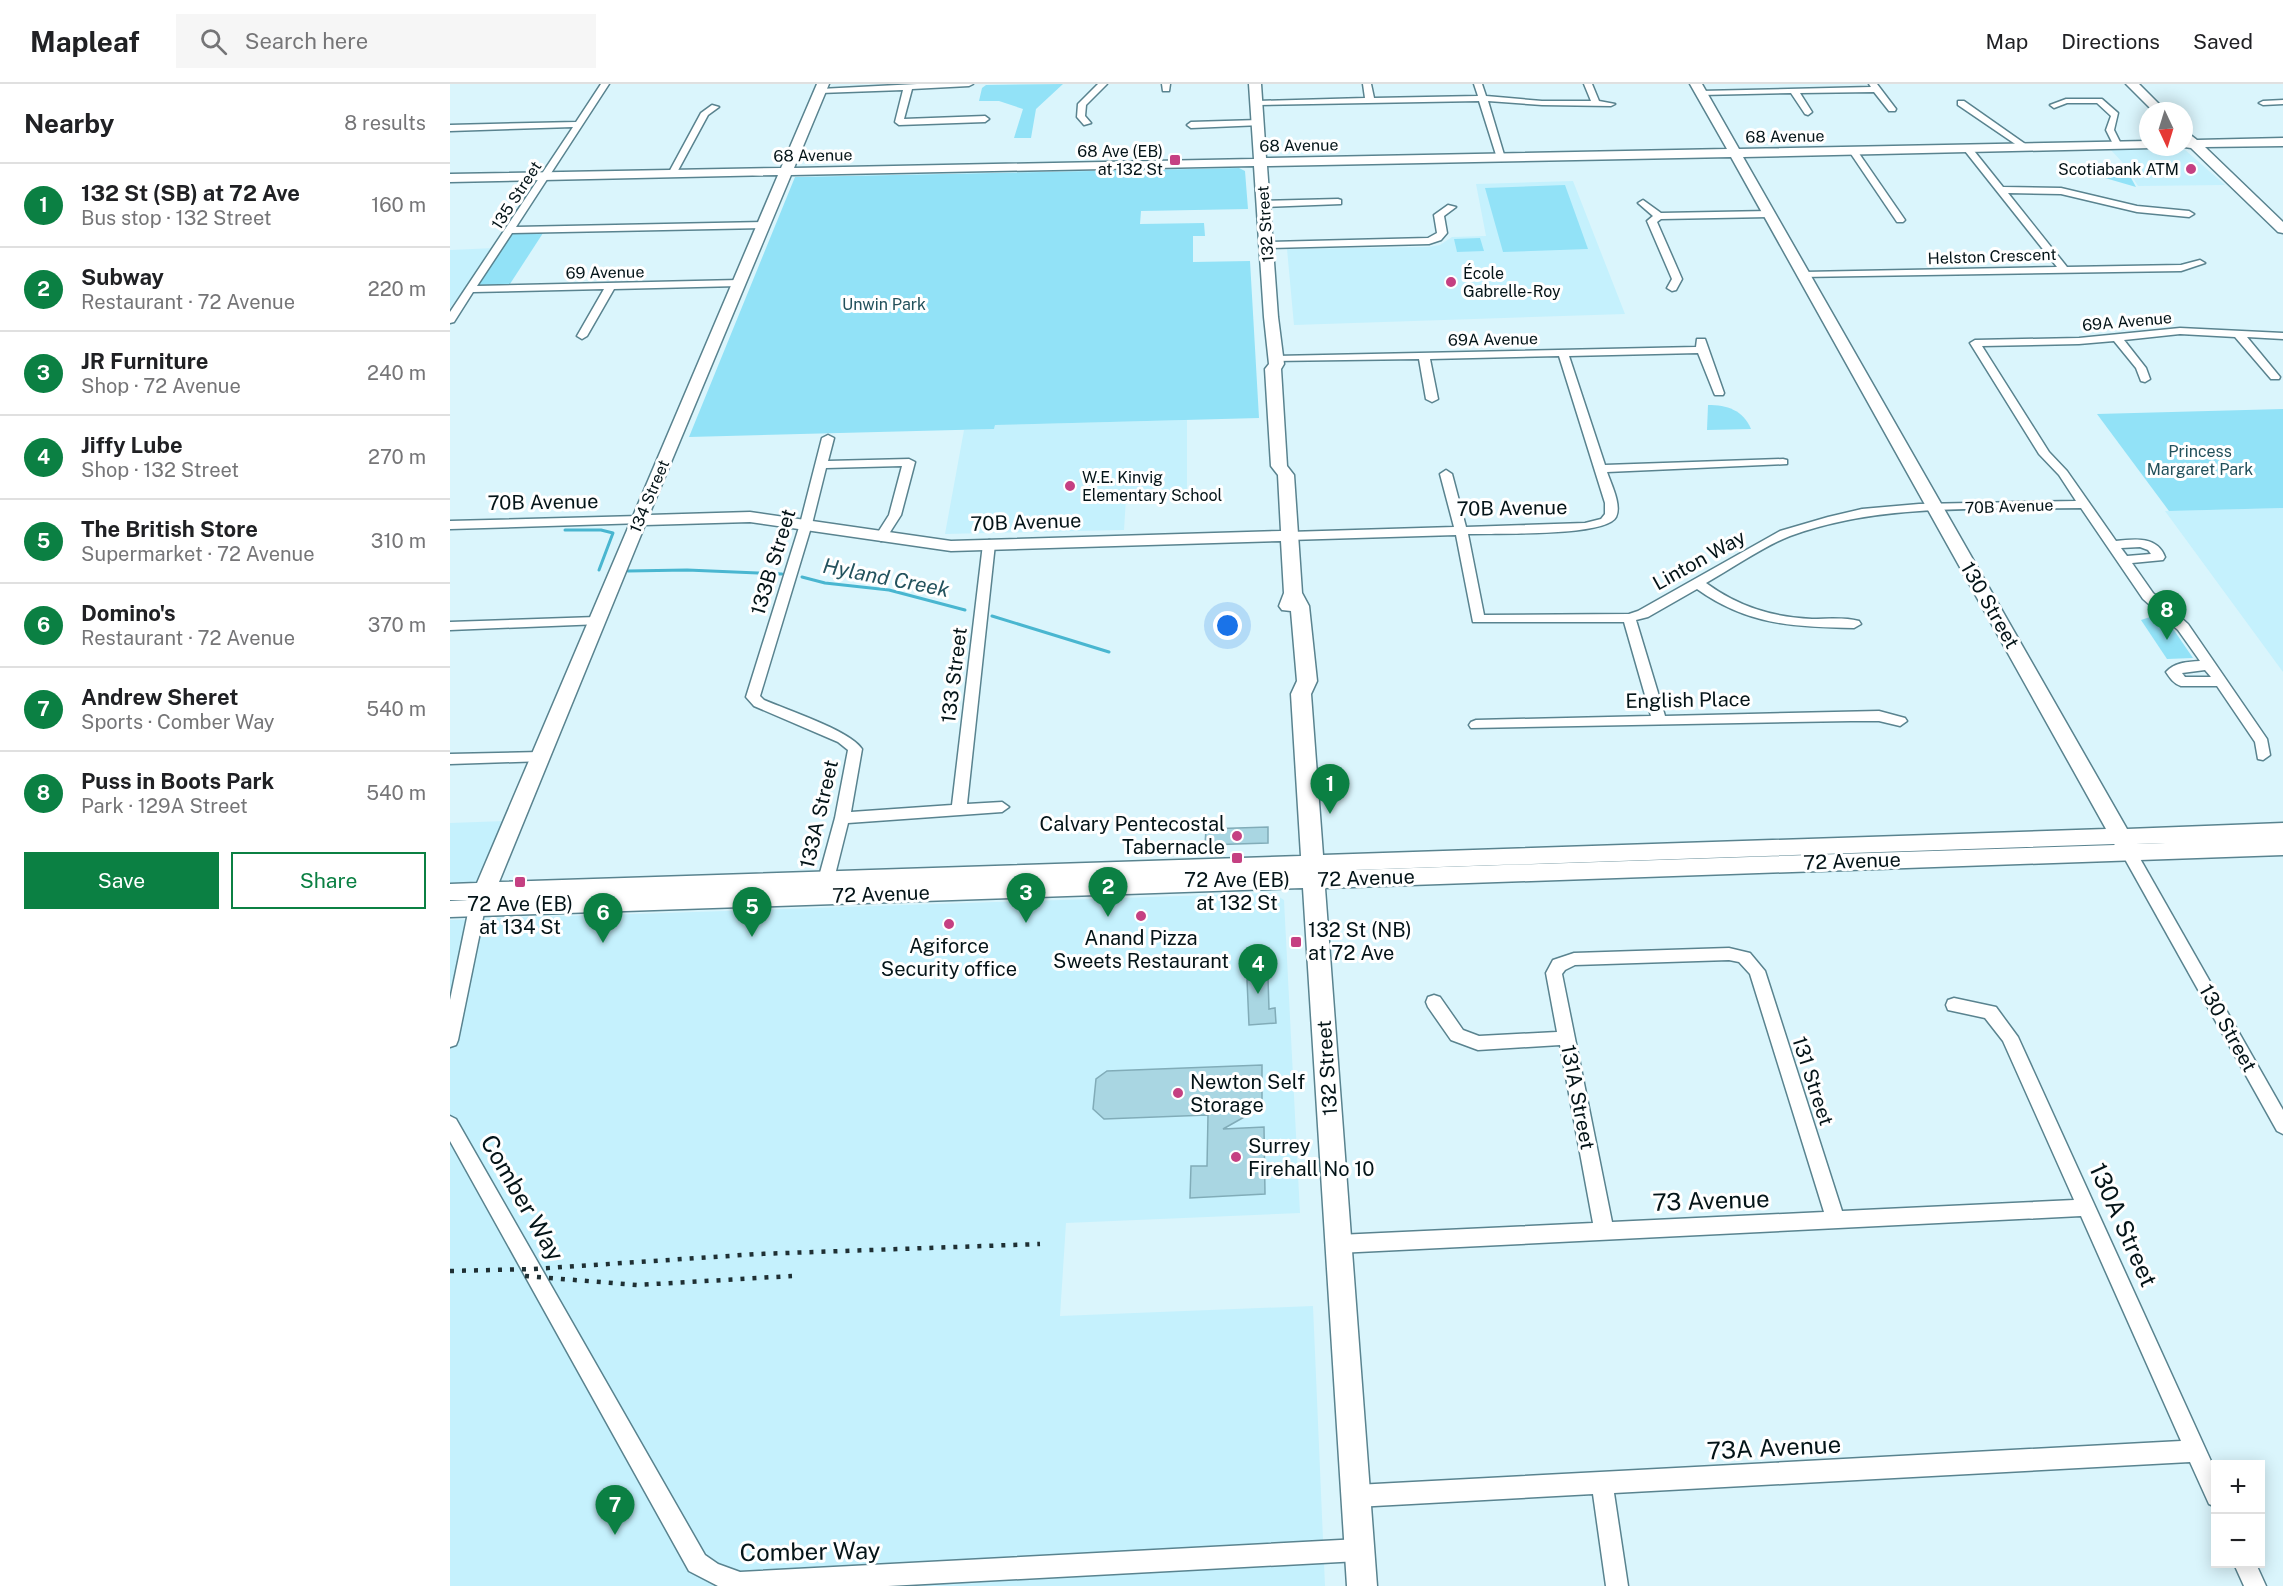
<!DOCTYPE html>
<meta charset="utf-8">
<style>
body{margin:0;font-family:"Public Sans",sans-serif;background:#f6f6f6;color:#202124}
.controls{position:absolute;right:18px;bottom:18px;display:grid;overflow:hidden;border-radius:0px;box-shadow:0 3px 15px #0003}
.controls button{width:54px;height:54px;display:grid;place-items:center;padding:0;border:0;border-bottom:2px solid #e0e0e0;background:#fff;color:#202124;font:30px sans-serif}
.compass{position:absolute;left:1689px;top:18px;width:54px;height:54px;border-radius:50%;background:#fff;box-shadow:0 3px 15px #0003;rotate:176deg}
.you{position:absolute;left:778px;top:542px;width:21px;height:21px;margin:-15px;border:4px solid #fff;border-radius:50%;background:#1a73e8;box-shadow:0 0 0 9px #1a73e833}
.badge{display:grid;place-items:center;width:39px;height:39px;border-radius:50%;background:#0b8043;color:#fff;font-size:20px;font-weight:700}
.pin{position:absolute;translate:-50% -50px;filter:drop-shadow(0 2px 3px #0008)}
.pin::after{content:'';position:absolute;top:32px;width:21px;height:18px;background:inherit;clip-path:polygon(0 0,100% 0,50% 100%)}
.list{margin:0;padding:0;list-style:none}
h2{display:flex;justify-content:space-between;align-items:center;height:78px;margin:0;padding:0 24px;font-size:26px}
h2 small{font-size:20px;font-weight:400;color:#757577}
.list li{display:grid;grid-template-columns:39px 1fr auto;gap:18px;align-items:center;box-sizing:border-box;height:84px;padding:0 24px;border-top:2px solid #e0e0e0}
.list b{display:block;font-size:22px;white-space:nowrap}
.list p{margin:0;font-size:20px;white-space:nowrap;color:#757577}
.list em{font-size:20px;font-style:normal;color:#757577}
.actions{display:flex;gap:12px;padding:18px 24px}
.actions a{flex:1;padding:14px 0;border:2px solid #0b8043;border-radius:0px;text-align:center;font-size:21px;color:#0b8043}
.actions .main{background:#0b8043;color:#fff}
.icon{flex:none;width:33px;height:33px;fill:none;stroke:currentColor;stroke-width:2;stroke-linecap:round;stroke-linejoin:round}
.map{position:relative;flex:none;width:1833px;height:1502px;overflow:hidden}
header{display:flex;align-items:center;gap:36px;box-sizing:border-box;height:84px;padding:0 30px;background:#fff;border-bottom:2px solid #e0e0e0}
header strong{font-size:28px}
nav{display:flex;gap:33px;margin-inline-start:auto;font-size:21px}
.search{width:420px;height:54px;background:#f6f6f6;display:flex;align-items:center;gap:15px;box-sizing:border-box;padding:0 21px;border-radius:0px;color:#757577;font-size:22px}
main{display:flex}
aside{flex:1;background:#fff}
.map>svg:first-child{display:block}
.built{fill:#c5f1fd}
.green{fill:#92e2f7}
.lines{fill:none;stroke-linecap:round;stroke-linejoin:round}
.stream{stroke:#49b6d0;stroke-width:3}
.building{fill:#a9d6e2;stroke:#81acb8;stroke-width:1.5}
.street-casing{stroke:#59838f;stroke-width:3}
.secondary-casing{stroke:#59838f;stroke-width:3}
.street{fill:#fff;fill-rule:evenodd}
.secondary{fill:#fff;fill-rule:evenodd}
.rail{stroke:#1f3034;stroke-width:4.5;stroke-dasharray:4 8;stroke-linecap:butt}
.poi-dot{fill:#c54082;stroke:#fff;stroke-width:2}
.labels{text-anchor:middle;stroke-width:6;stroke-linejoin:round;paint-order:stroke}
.far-street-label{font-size:16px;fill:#041418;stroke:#fff}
.far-poi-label{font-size:16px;fill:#041418;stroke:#fff;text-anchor:end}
.far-park-label{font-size:16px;fill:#22515c;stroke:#fff}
.street-label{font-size:20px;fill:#041418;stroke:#fff}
.poi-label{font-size:20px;fill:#041418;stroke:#fff}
.water-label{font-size:21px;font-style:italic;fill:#24535e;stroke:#fff}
.near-street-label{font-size:24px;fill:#041418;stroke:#fff}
</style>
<header>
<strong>Mapleaf</strong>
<div class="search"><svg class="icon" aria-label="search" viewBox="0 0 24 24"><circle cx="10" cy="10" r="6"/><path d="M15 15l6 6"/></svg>Search here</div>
<nav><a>Map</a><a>Directions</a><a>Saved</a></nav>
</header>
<main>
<aside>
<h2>Nearby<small>8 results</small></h2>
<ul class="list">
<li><span class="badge">1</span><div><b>132 St (SB) at 72 Ave</b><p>Bus stop · 132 Street</p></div><em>160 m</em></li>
<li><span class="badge">2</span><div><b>Subway</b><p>Restaurant · 72 Avenue</p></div><em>220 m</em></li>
<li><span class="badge">3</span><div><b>JR Furniture</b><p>Shop · 72 Avenue</p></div><em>240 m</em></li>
<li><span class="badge">4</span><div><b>Jiffy Lube</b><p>Shop · 132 Street</p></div><em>270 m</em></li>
<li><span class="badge">5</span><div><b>The British Store</b><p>Supermarket · 72 Avenue</p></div><em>310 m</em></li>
<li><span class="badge">6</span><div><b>Domino's</b><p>Restaurant · 72 Avenue</p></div><em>370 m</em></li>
<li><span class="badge">7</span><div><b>Andrew Sheret</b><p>Sports · Comber Way</p></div><em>540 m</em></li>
<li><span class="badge">8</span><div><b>Puss in Boots Park</b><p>Park · 129A Street</p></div><em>540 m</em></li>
</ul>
<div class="actions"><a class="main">Save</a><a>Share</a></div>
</aside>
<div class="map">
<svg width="1833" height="1502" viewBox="0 0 1833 1502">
<rect width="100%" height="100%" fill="#daf5fc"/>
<!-- built -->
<g class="built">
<polygon points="1734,65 1775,101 1688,102 1674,80 1661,66"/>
<polygon points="1123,97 1175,230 844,241 837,165 978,163 990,161 1002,153 1036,152 1026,100"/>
<polygon points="45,164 0,224 0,166"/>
<polygon points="737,336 737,412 676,414 674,446 495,450 514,346 544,345 545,341"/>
<polygon points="1833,424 1833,588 1715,427"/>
<polygon points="55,737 32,804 0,805 0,739"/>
<polygon points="823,809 834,816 850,1129 616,1139 610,1232 863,1222 875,1502 0,1502 0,836"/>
</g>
<!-- green -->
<g class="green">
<polygon points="613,0 586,25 581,54 564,54 573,25 549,17 529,17 532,4 536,1"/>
<polygon points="1675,83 1686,103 1631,87 1631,84"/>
<polygon points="789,84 795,87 798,125 691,127 690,140 754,139 755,152 743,152 743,178 800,177 809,334 545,341 544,345 239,353 345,93"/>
<polygon points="1115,101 1138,165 1053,168 1035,104"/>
<polygon points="95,146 58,203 26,204 64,147"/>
<polygon points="1030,154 1034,167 1007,168 1004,155"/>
<path d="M1258 321C1277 321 1293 326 1301 345L1257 346Z"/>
<polygon points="1833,325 1833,424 1719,427 1647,330"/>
<polygon points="1706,531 1719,539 1743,574 1717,575 1691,536"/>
</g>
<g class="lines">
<!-- stream -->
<g class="stream">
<polyline points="115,446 151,446 163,449 149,486"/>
<polyline points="178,487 237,486 332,490"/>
<polyline points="352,493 375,499 439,506 515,526"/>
<polyline points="542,532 659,568"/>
</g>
</g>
<!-- building -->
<g class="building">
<polygon points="818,743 818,759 755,761 756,745"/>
<polygon points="818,894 819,925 825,924 826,939 799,941 797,896"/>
<polygon points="812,981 812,1023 773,1045 814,1043 815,1110 740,1114 741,1082 757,1082 758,1031 654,1035 643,1025 646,995 657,987"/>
</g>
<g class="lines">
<!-- street casing -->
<g class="street-casing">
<g id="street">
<polygon points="151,0 159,0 66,143 314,138 319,141 314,144 62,149 27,202 289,196 294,199 289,202 164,205 137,252 132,255 127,252 154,205 23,208 4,238 0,239 0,228 123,43 0,47 0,41 126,38"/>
<polygon points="467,0 523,0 519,2 462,5 454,35 535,32 539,35 535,38 449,41 445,38 453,6 370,9 366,7 370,5"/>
<polygon points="648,0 657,0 636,21 635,32 641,39 634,41 627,33 628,20"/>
<polygon points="712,0 720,0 719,7 713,7"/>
<polygon points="913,0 921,0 924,14 1028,12 1024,0 1032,0 1036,12 1092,17 1141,17 1134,0 1142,0 1149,17 1165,20 1161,22 1092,21 1038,17 1055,74 1051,77 1047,74 1029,17 808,21 804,19 808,17 915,14"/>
<polygon points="1419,0 1427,0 1446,25 1445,27 1439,27 1424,8 1350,9 1362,28 1358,31 1355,30 1341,9 1251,11 1247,9 1251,7 1421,3"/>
<polygon points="1616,15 1652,15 1668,29 1664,46 1672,62 1671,64 1665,64 1656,46 1661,32 1647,19 1617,19 1604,24 1600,21"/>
<polygon points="1833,16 1833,20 1813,21 1809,19 1813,17"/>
<polygon points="1508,17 1514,17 1581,64 1574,66 1508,21"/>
<polygon points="262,21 269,23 258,31 225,92 219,92 218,90 251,29"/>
<polygon points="809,36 812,37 812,41 741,44 737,41 741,38"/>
<polygon points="1518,62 1521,63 1553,103 1611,104 1687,122 1739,127 1744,130 1739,133 1687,128 1611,110 1558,109 1617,183 1731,181 1750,176 1755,179 1731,187 1351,193 1349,191 1354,188 1607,183 1515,67 1515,63"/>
<polygon points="1400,65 1406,65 1455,136 1453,138 1447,138 1399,67"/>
<polygon points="888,115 891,116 891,120 814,123 809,120 814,117"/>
<polygon points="1193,116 1211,129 1319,127 1324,130 1319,133 1211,135 1207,138 1232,195 1226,206 1222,207 1217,204 1222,195 1197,137 1203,132 1188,119"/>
<polygon points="998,121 1006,123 994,132 997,149 991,156 979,160 817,164 812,161 817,158 978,154 987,149 984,131"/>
<path d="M1730 244 1833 249V255L1797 253 1830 293 1829 295H1821L1785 253 1730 250 1674 256 1696 284 1700 295 1695 298 1691 297 1686 284 1664 257 1629 260 1532 262 1599 368 1617 387 1666 457C1685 455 1707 452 1715 473L1713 476 1682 479 1703 509 1738 540 1817 655 1820 671 1813 676 1808 675 1805 658 1767 602H1731C1724 600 1720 594 1716 588 1725 578 1737 578 1750 577L1728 546 1693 515 1631 424C1535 426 1432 418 1340 452 1314 462 1281 485 1256 499 1289 523 1322 533 1362 535 1377 535 1394 533 1409 537L1411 540 1404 544C1344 543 1297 541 1247 505L1198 533 1186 536 1215 632 1429 627 1455 634 1457 637 1450 642 1429 637H1401L1021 644 1019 641 1021 638 1026 636 1201 632 1174 538H1023L1006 451 839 456 833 452 839 448 1004 443 990 390 996 386 1002 390 1016 443 1135 439 1151 435 1155 430V419L1109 272 980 275 988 315 982 318 976 315 969 275 822 277 821 275 826 272 1246 263 1247 255H1255L1274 309 1273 311H1265L1264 309 1248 269 1119 272 1155 381 1333 375 1337 376V380L1157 388C1161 400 1172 421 1166 433 1156 453 1043 449 1018 450L1034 531 1179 530 1188 527 1330 447 1378 433 1412 425 1469 420 1626 417 1609 391 1589 370 1520 259 1525 256 1629 254ZM1690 463 1698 466 1701 470 1677 472 1671 464ZM1755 586 1761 593H1735L1732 589Z"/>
<path d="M378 351 384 354 378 377 459 375 465 378 451 431 435 456 431 457 425 453 439 431 452 382 376 384 362 440 310 612 314 616C337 626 399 646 412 665L401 728 502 721 533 460 539 456 543 457 545 460 517 720 552 718 559 723 552 728 398 739 381 807 378 811H368L365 807 385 734 398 666 388 658 304 622 296 613 350 440 372 354Z"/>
<polygon points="189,432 193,433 193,439 0,445 0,437"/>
<polygon points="146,533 153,537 151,540 0,546 0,538"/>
<polygon points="90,668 95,669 97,673 95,677 0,680 0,670"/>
<polygon points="1679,762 1684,764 1833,1026 1833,1050 1827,1047 1671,768 1674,764"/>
<polygon points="27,818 33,820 35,824 8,956 6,961 0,963 0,916 19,824 21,820"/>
<path d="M1279 864 1300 869 1315 887 1392 1127 1624 1116 1553 957 1535 934 1498 926 1496 921 1498 916 1504 914 1546 923 1568 953 1766 1388V1423L1759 1420 1740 1378 1164 1409 1178 1502H1156L1143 1410 906 1423 899 1419 895 1412 899 1405 906 1401 1731 1357 1631 1132 888 1169 881 1166 879 1160 881 1154 888 1151 1143 1139 1110 961 1028 966 1001 956 978 923 976 918 978 913 984 911 990 913 1013 946 1029 952 1107 948 1096 889 1103 876 1124 869ZM1279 876 1289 878 1300 890 1374 1128 1162 1138 1112 890 1115 886 1125 881Z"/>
<polygon points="0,1032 6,1035 255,1471 268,1480 290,1488 909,1455 917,1458 920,1466 917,1474 909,1477 438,1502 268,1502 239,1487 0,1057"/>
<polygon points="1784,1480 1806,1480 1816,1502 1794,1502"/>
</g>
</g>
<!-- secondary casing -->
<g class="secondary-casing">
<g id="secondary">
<path d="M367 0H379L344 84 804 75 799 0H811L816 74 1277 65 1240 0H1252L1289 65 1698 57V63L1702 64 1293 73 1677 745 1833 739V755L1686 760 1833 755V771L875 804 927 1502H897L853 804 0 833V817L20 816H0V800L27 799 328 91 0 98V90L331 84ZM1281 73 1656 745 873 771 861 610 867 597 859 522 852 509 844 391 837 382 831 285 834 280 828 233 817 82ZM804 82 814 233 819 280 815 285 821 382 828 391 831 447 501 457 300 428 199 431 341 91ZM300 438 501 467 831 457 834 509 829 522 832 526 841 527 847 597 841 610 851 772 49 798 195 441ZM1664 760 1665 761 874 787Z"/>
<polygon points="1676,0 1689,0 1716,27 1703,27"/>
<polygon points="1734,46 1747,56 1833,54 1833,62 1755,63 1833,138 1833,149 1828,148 1741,64 1734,63"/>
</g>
</g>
<!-- street -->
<use href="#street" class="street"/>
<!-- secondary -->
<use href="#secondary" class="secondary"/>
<!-- rail -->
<g class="rail">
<polyline points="0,1187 83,1185 308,1170 590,1160"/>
<polyline points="75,1192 187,1201 342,1192"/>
</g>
</g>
<!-- markers -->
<g class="poi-dot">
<rect x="719" y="70" width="12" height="12" rx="3"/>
<circle cx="1741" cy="85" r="6"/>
<circle cx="1001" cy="198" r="6"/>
<circle cx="620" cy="402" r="6"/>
<circle cx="787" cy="752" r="6"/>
<rect x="781" y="768" width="12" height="12" rx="3"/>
<rect x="64" y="792" width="12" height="12" rx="3"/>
<circle cx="691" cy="832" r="6"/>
<circle cx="499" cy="840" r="6"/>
<rect x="840" y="852" width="12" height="12" rx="3"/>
<circle cx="728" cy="1009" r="6"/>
<circle cx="786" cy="1073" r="6"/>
</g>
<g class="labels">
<!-- far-street labels -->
<g class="far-street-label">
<text transform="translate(1335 52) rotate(-1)" y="6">68 Avenue</text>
<text transform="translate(849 61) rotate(-1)" y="6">68 Avenue</text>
<text transform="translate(363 71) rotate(-1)" y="6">68 Avenue</text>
<text transform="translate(66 111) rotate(-57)" y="6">135 Street</text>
<text transform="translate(815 140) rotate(-94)" y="6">132 Street</text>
<text transform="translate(1542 172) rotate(-2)" y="6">Helston Crescent</text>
<text transform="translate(155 188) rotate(-1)" y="6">69 Avenue</text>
<text transform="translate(1677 237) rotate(-5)" y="6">69A Avenue</text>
<text transform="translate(1043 255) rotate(-1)" y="6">69A Avenue</text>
<text transform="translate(199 412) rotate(-67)" y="6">134 Street</text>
<text transform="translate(1559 422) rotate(-2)" y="6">70B Avenue</text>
</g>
<!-- far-poi labels -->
<g class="far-poi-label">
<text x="713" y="73">68 Ave (EB)<tspan x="713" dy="18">at 132 St</tspan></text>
<text x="1729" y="91">Scotiabank ATM</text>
<text x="1013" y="195" text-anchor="start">École<tspan x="1013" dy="18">Gabrelle-Roy</tspan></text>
<text x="632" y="399" text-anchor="start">W.E. Kinvig<tspan x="632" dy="18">Elementary School</tspan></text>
</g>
<!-- far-park labels -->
<g class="far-park-label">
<text x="434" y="226">Unwin Park</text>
<text x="1750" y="373">Princess<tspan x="1750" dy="18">Margaret Park</tspan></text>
</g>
<!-- street labels -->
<g class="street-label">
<text transform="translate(93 418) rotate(-1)" y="7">70B Avenue</text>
<text transform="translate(1062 424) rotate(-1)" y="7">70B Avenue</text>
<text transform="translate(576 438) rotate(-2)" y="7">70B Avenue</text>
<text transform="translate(1249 476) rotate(-29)" y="7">Linton Way</text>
<text transform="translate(323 478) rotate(-73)" y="7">133B Street</text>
<text transform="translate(1540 521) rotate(60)" y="7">130 Street</text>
<text transform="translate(504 591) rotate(-83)" y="7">133 Street</text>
<text transform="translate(1238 616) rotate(-1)" y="7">English Place</text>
<text transform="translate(369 730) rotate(-77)" y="7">133A Street</text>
<text transform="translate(1402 777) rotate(-2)" y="7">72 Avenue</text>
<text transform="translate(916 794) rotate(-2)" y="7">72 Avenue</text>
<text transform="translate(431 810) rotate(-2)" y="7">72 Avenue</text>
<text transform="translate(1778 944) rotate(61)" y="7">130 Street</text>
<text transform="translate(877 984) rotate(-94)" y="7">132 Street</text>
<text transform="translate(1363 997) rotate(72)" y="7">131 Street</text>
<text transform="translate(1128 1013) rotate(79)" y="7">131A Street</text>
</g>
<!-- poi labels -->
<g class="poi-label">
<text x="775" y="747" text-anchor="end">Calvary Pentecostal<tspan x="775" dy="23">Tabernacle</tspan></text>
<text x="787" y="803">72 Ave (EB)<tspan x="787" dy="23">at 132 St</tspan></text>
<text x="70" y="827">72 Ave (EB)<tspan x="70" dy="23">at 134 St</tspan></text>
<text x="858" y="853" text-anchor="start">132 St (NB)<tspan x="858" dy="23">at 72 Ave</tspan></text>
<text x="691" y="861">Anand Pizza<tspan x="691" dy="23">Sweets Restaurant</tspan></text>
<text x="499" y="869">Agiforce<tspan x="499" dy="23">Security office</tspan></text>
<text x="740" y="1005" text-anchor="start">Newton Self<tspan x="740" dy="23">Storage</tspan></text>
<text x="798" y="1069" text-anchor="start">Surrey<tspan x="798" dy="23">Firehall No 10</tspan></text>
</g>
<!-- water labels -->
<g class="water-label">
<text transform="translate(436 494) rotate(11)" y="7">Hyland Creek</text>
</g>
<!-- near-street labels -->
<g class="near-street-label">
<text transform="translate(72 1114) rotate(60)" y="8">Comber Way</text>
<text transform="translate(1261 1117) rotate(-2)" y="8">73 Avenue</text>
<text transform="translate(1673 1141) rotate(66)" y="8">130A Street</text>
<text transform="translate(1324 1364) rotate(-3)" y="8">73A Avenue</text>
<text transform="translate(360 1468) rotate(-1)" y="8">Comber Way</text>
</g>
</g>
</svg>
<div class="controls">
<button>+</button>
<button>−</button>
</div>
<svg class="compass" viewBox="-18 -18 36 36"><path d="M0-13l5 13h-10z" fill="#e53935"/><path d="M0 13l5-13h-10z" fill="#757577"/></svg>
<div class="you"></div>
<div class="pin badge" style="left:880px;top:730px">1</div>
<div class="pin badge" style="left:658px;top:833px">2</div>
<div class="pin badge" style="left:576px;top:839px">3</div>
<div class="pin badge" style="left:808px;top:910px">4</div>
<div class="pin badge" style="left:302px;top:853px">5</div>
<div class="pin badge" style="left:153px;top:859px">6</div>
<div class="pin badge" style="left:165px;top:1451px">7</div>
<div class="pin badge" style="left:1717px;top:556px">8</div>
</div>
</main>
